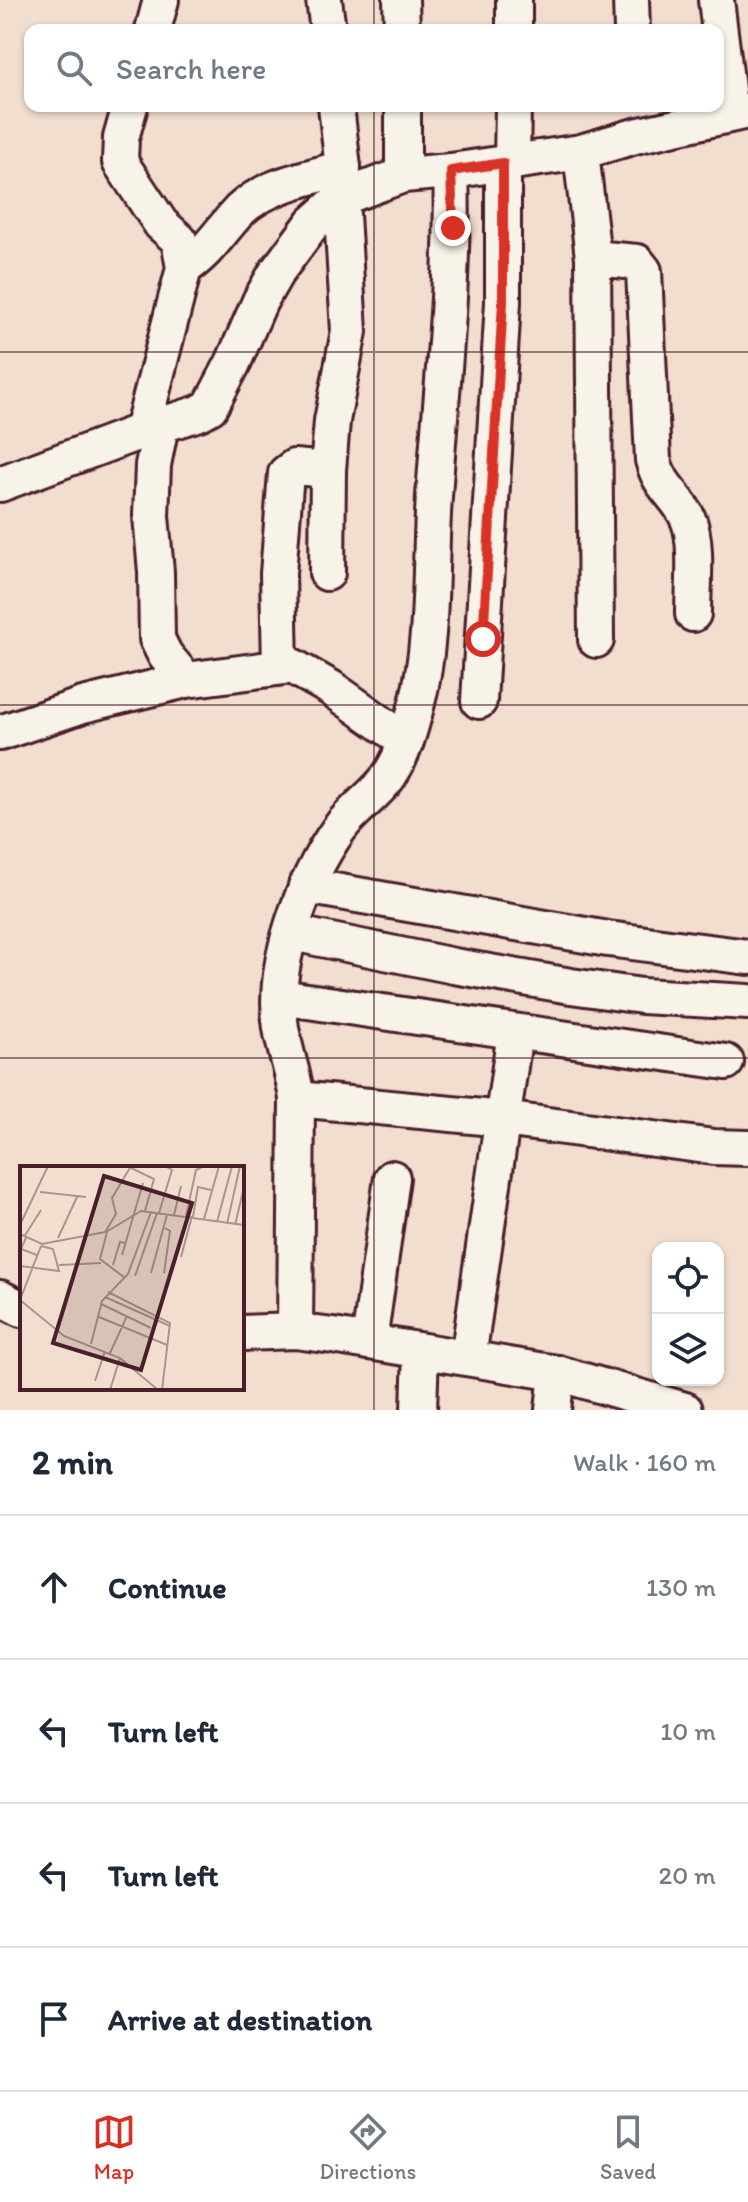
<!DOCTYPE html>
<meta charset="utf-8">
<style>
body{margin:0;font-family:Itim,sans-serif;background:#f6f6f7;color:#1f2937}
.controls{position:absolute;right:24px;bottom:24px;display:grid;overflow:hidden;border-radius:16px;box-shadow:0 2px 6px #0004}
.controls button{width:72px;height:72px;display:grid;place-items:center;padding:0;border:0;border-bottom:2px solid #e0e1e3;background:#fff;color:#1f2937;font:40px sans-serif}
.stop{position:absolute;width:24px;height:24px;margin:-18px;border:6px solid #d93025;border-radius:50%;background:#fff}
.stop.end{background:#d93025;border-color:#fff;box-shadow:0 2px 8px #0008}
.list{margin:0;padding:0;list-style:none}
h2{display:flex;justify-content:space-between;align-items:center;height:104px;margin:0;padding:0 32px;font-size:34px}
h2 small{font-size:26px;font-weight:400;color:#747a83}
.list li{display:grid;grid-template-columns:52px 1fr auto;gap:24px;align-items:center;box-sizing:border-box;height:144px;padding:0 32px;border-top:2px solid #e0e1e3}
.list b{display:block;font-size:30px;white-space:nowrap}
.list em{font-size:26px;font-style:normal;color:#747a83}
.icon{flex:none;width:44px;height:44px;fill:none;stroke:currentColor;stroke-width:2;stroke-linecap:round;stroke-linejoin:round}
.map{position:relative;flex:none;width:748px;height:1410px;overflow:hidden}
.search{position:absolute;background:#fff;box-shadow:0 2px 6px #0004;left:24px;right:24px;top:24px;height:88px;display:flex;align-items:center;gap:20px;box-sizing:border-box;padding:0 28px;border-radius:16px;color:#747a83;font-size:30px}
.sheet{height:680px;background:#fff}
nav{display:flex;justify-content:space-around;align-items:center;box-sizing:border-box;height:112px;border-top:2px solid #e0e1e3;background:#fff;font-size:22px;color:#747a83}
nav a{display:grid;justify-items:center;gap:4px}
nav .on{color:#d93025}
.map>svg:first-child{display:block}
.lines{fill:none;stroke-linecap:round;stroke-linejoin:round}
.minor-casing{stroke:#4a1f2b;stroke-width:40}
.minor{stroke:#f7f3e8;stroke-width:34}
.route{stroke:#d93025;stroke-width:10}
.grid{fill:none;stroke:#4a1f2b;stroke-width:2;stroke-opacity:0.55}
.inset-road{fill:none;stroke:#ae928d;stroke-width:2}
.view{fill:#4a1f2b;fill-opacity:0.15;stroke:#4a1f2b;stroke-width:4}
.inset-edge{fill:none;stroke:#4a1f2b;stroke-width:4}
</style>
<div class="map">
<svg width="748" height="1410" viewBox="0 0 748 1410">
<rect width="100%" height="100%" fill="#f1decf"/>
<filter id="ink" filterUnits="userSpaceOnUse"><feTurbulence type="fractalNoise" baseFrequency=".0125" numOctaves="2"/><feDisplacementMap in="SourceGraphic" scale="16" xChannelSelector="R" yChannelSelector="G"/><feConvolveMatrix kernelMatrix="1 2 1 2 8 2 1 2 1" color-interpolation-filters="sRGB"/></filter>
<g filter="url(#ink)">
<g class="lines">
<!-- minor casing -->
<g class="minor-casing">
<g id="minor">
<polyline points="324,0 328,30"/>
<polyline points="401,0 402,30"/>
<polyline points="631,0 632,30"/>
<polyline points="716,0 730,113"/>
<polyline points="153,30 161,0"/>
<polyline points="514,30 514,0"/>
<polyline points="403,106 403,175"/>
<polyline points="581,152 593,258 596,640"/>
<polyline points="512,161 513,106"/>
<path d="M593 258 637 262 644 271 653 460C661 490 678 495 688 519 698 541 693 588 693 614"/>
<path d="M184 268C208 253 221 230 240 210 266 185 309 178 343 168"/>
<polyline points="161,425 153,465 151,516 156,572 157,639 165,655 186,680 292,666 331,688 406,741"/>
<polyline points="142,431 199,413 210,407 233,363 260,301 276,273 313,223 341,198 403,175 451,171 581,152 635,136 748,111"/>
<polyline points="0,484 142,431 184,268 179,240 161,224 120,162 121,138 130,106"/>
<polyline points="327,573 328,470 332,421 349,331 341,198 343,168 336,106"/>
<polyline points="280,666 278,574 286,473 294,467 328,470"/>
<polyline points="479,701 503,302 503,163"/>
<polyline points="0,733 83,705 186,680"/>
<polyline points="306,886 608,939 748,957"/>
<polyline points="292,933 454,966 571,986 642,996 748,1002"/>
<polyline points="280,997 726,1062"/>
<polyline points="297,1099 503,1119 714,1147 748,1148"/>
<polyline points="0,1298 22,1309"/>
<path d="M295 1331 297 1099C294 1075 285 1052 281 1028 271 965 303 880 339 829 353 809 375 796 389 776 404 754 411 727 417 703 434 636 429 566 434 497 441 389 455 280 451 171"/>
<polyline points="242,1333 295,1331 333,1336 557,1373 685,1410"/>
<polyline points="369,1342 392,1178"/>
<polyline points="468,1358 515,1032"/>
<polyline points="419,1410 421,1351"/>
<polyline points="553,1410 557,1373"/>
</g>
</g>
<!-- minor -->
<use href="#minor" class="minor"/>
</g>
</g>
<g class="lines" filter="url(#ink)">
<!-- route -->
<polyline class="route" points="453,228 451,171 503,163 503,302 483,639"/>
</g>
<!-- grid -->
<path class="grid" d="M374 0V30M374 106V1410M0 352H748M0 705H748M0 1058H748"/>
<!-- overview -->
<g transform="translate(20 1166)">
<rect width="224" height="224" fill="#f1decf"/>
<path class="inset-road" d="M111 2 134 13 125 45M20 26 66 31M139 47 152 4 145 0M154 49 161 20M166 50 176 4 184 0M173 51 178 21 191 24M184 53 199 0M197 56 212 0M207 58 220 0M0 59 28 0M215 59 224 21M86 66 121 45 224 59M87 66 80 93 105 112M0 68 22 78 85 66 96 48 92 32 111 0M4 71 21 44M6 72 1 83 17 89M38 72 57 31M102 89 123 17M161 91 172 50M39 99 81 97M93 99 100 76 106 77M0 100 39 105 33 83 21 80M131 107 147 49M144 107 150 65 145 62M115 110 137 47M88 126 150 157 142 224M85 131 150 160M0 134 44 170 100 192 138 224M0 134 21 80M81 138 131 162M79 151 147 179M71 178 82 135 108 108 131 46M90 187 107 150M75 215 85 185M90 224 100 192"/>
<path class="view" d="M84 10 172 37 121 204 33 177Z"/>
<rect width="224" height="224" class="inset-edge"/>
</g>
</svg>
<div class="controls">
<button><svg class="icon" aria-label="locate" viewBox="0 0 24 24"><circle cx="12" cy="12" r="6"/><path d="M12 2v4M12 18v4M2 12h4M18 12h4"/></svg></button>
<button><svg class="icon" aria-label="layers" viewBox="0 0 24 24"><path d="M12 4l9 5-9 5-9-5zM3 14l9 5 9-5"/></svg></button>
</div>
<div class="stop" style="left:483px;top:639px"></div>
<div class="stop end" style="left:453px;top:228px"></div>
<div class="search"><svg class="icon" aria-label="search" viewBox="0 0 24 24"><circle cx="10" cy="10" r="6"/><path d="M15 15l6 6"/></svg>Search here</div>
</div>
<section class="sheet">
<h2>2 min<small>Walk · 160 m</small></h2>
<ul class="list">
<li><svg class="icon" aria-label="ahead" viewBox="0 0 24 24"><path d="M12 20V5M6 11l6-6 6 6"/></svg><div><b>Continue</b></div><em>130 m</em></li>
<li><svg class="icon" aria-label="left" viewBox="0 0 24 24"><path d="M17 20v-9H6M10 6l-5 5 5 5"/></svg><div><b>Turn left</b></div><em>10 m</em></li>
<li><svg class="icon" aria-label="left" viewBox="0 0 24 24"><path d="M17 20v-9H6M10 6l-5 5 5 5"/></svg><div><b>Turn left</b></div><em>20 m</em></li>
<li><svg class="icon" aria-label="arrive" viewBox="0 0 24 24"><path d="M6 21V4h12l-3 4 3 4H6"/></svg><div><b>Arrive at destination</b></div></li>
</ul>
</section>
<nav>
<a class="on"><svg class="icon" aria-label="map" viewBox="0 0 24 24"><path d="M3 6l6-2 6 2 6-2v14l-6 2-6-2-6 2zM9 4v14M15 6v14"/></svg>Map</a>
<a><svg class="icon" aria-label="directions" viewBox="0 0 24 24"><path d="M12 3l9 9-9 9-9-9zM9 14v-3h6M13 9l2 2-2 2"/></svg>Directions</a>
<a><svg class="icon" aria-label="saved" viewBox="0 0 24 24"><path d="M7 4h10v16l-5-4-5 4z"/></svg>Saved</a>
</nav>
